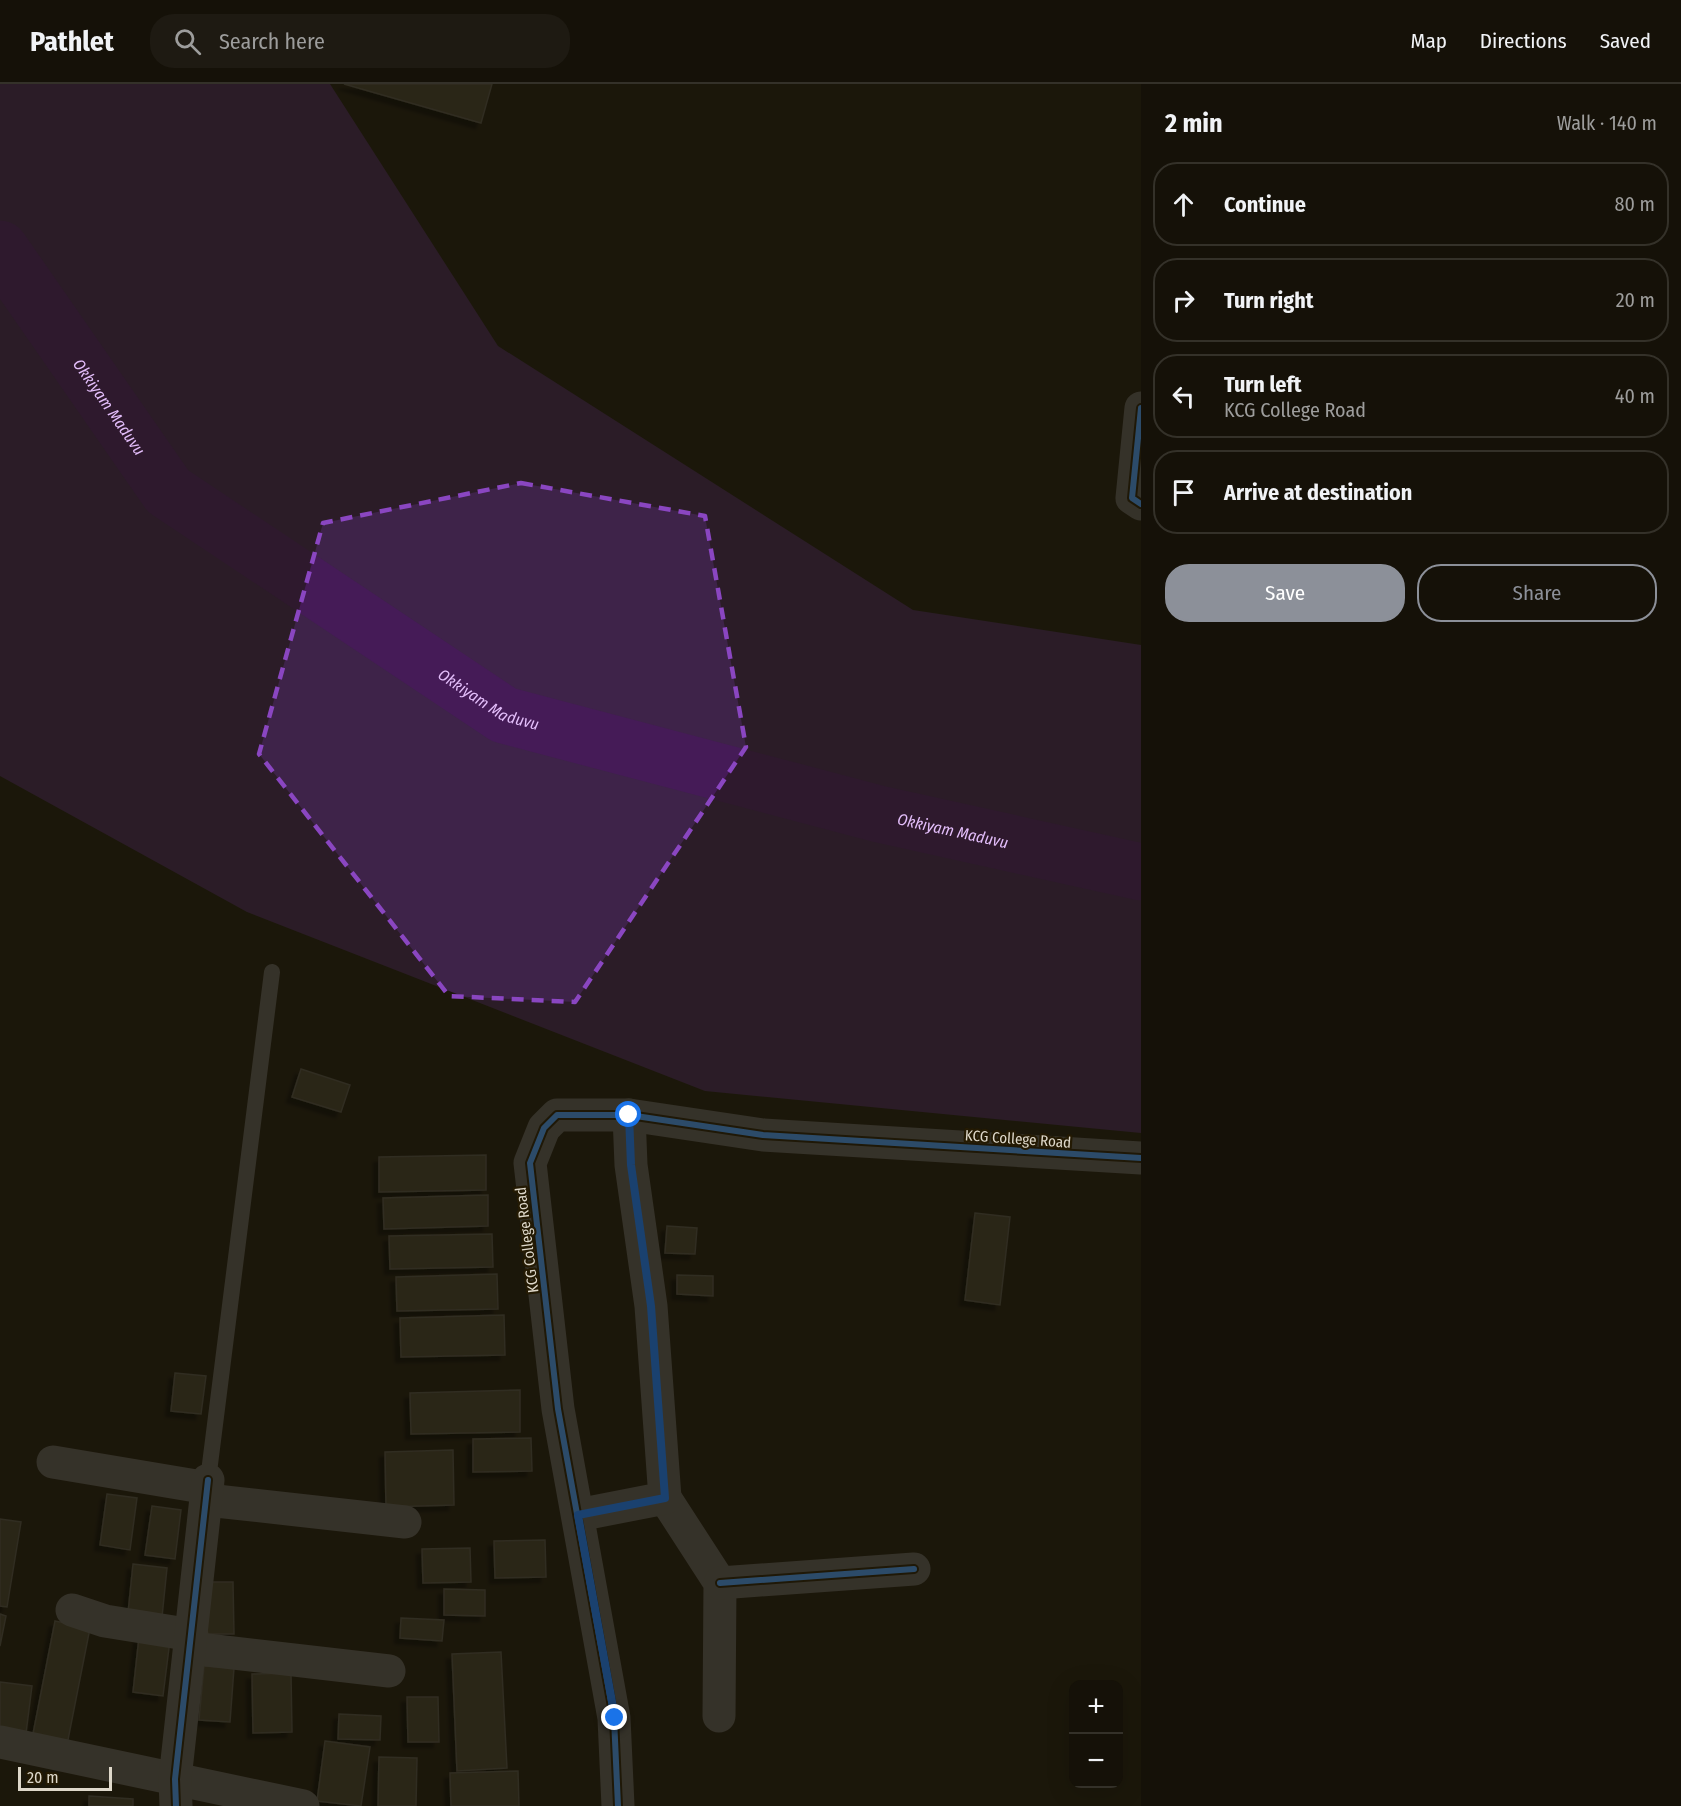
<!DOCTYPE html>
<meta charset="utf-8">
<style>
body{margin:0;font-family:"Fira Sans Condensed",sans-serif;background:#1e1a12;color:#f1f3f6}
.controls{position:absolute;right:18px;bottom:18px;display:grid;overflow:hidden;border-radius:12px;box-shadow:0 6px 24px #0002}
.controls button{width:54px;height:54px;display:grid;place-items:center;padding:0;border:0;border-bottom:2px solid #343129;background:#151108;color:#f1f3f6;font:30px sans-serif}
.scale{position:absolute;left:18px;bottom:15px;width:94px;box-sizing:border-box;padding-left:6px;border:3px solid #ded8ca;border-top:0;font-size:16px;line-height:21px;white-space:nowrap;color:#ded8ca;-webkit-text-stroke:4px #241a03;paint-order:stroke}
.stop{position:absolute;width:18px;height:18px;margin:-14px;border:4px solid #1a73e8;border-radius:50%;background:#fff}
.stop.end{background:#1a73e8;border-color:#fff;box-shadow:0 2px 6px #0008}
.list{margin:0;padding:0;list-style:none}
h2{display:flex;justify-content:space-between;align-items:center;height:78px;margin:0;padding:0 24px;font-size:26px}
h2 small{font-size:20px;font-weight:400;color:#9d9d9c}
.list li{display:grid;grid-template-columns:39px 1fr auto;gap:18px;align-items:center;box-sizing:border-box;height:84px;margin:0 12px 12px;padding:0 12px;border:2px solid #343129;border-radius:24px}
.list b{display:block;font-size:22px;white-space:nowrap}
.list p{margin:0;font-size:20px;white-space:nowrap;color:#9d9d9c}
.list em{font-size:20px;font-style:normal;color:#9d9d9c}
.actions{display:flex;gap:12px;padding:18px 24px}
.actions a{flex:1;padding:14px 0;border:2px solid #8c9099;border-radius:24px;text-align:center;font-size:21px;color:#8c9099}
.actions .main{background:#8c9099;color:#fff}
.icon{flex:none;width:33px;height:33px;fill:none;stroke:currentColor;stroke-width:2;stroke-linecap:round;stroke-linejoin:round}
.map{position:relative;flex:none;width:1141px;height:1722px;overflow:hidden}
header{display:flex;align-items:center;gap:36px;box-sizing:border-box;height:84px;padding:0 30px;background:#151108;border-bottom:2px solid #343129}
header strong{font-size:28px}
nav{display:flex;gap:33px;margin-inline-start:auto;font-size:21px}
.search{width:420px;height:54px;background:#1e1a12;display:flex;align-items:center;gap:15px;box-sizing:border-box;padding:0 21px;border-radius:24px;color:#9d9d9c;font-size:22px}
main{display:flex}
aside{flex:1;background:#151108}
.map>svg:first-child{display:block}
.green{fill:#3e2349}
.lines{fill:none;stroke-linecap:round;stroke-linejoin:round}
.river{stroke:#451b57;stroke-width:57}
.building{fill:#3d3727;stroke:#4a463c;stroke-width:1.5;filter:url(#shadow)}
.lane{stroke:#56534e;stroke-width:16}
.street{stroke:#56534e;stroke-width:33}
.cycleway-casing{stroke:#241a03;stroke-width:10}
.cycleway{stroke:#408adc;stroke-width:6}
.route{stroke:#1a73e8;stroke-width:8}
.marked{fill:none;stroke:#8a46c1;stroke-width:4.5;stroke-dasharray:12 8;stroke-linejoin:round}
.labels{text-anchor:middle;stroke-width:4.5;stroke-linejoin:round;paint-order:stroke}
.street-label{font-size:15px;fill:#ded8ca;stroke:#241a03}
.water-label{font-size:16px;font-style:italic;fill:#e2bdf9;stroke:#241a03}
</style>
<header>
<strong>Pathlet</strong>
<div class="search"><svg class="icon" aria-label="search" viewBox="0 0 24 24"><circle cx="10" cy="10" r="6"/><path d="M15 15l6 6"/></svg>Search here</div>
<nav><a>Map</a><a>Directions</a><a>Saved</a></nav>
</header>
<main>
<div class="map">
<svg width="1141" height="1722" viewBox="0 0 1141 1722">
<defs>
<filter id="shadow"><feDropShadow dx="-5.5" dy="5.5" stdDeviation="1.5" flood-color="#0009"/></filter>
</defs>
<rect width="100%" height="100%" fill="#1c170b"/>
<!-- green -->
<polygon class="green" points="0,0 330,0 498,262 913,526 1141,561 1141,1049 705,1007 247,828 0,692"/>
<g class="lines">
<!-- river -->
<path class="river" id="s1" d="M0 165 168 407 504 631 879 730 1141 788"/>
</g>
<!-- building -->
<g class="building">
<polygon points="344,0 492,0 481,39"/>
<polygon points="301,985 350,1001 341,1028 292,1013"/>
<polygon points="486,1071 486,1106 379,1108 379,1073"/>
<polygon points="488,1111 488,1142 384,1145 383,1114"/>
<polygon points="975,1129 1010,1133 1000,1221 965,1216"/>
<polygon points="667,1142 697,1144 695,1170 665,1169"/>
<polygon points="492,1150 493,1183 390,1185 389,1152"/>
<polygon points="497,1190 498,1225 397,1227 396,1193"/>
<polygon points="677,1191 713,1192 713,1212 677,1210"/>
<polygon points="504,1231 505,1271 401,1273 400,1234"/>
<polygon points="175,1289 206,1292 201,1330 171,1327"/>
<polygon points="520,1306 520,1348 411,1350 410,1309"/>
<polygon points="531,1354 532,1387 473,1388 473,1355"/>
<polygon points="453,1366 454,1421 386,1423 385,1368"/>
<polygon points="107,1410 137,1414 130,1466 100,1461"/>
<polygon points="152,1422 181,1426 175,1475 145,1471"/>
<polygon points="0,1435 21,1438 7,1523 0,1522"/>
<polygon points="545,1456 546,1493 495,1494 494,1457"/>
<polygon points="470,1464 471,1498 423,1499 422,1465"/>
<polygon points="133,1480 167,1484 162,1533 128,1529"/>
<polygon points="201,1498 233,1498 234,1550 203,1550"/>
<polygon points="444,1505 485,1506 485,1532 444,1531"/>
<polygon points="0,1530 6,1532 0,1562"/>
<polygon points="401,1534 444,1536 442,1557 400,1554"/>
<polygon points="55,1537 90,1544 67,1661 32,1655"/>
<polygon points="139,1553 170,1556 163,1612 133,1608"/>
<polygon points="501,1568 507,1684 457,1687 452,1570"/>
<polygon points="204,1582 234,1584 230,1638 199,1636"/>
<polygon points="291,1589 292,1648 253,1649 252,1590"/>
<polygon points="0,1598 32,1602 26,1649 0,1646"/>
<polygon points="407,1613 438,1613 439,1658 408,1658"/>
<polygon points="339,1630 381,1632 380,1656 338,1655"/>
<polygon points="325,1657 370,1663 361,1722 317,1717"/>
<polygon points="379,1673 417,1674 416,1722 378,1722"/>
<polygon points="518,1687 519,1722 451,1722 450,1689"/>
<polygon points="89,1712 133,1715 133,1722 89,1722"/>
</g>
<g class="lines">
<!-- lane -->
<polyline class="lane" points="208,1396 272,888"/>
<!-- street -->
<g class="street">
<polyline points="1141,324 1132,414 1141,420"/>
<polyline points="53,1378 208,1404"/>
<polyline points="665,1414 720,1499 719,1632"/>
<polyline points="207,1416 405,1438"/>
<polyline points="578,1431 665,1414 651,1222 631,1081 629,1031"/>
<polyline points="720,1499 914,1485"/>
<polyline points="72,1526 105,1537 192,1551"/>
<polyline points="190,1564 389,1587"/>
<polyline points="0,1658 303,1722"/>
<polyline points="176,1722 175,1695 208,1396"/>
<polyline points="618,1722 614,1634 558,1325 530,1079 544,1044 557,1031 629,1031 763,1051 1141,1074"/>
</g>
<!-- cycleway casing -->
<g class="cycleway-casing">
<g id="cycleway">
<polyline points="1141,324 1132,414 1141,420"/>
<polyline points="720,1499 914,1485"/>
<polyline points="176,1722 175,1695 208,1396"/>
<polyline points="618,1722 614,1634 558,1325 530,1079 544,1044 557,1031 629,1031 763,1051 1141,1074"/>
</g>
</g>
<!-- cycleway -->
<use href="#cycleway" class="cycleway"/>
</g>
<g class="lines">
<!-- route -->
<polyline class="route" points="615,1634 578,1431 665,1414 651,1222 631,1081 629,1031"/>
</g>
<!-- marked area -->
<path d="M0 0H1141V1722H0ZM521 399 705 432 746 663 575 918 449 912 259 670 323 439Z" fill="#1c170b" fill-opacity=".55" fill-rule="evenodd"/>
<path class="marked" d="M521 399 705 432 746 663 575 918 449 912 259 670 323 439Z"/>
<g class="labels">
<!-- street labels -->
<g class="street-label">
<text transform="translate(1018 1055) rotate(4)" y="5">KCG College Road</text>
<text transform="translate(527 1156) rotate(-97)" y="5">KCG College Road</text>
</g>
<!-- water labels -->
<g class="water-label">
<text dy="6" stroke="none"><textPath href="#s1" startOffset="192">Okkiyam Maduvu</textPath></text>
<text dy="6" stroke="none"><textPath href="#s1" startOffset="678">Okkiyam Maduvu</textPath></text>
<text dy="6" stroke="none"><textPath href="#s1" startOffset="1162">Okkiyam Maduvu</textPath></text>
</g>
</g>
</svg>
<div class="controls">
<button>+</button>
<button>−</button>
</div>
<div class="scale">20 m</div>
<div class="stop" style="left:629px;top:1031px"></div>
<div class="stop end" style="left:615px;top:1634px"></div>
</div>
<aside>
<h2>2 min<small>Walk · 140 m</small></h2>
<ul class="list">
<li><svg class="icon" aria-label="ahead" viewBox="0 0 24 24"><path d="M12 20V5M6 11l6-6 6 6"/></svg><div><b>Continue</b></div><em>80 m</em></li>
<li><svg class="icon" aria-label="right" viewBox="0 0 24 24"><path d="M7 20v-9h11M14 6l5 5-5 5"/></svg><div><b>Turn right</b></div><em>20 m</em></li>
<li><svg class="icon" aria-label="left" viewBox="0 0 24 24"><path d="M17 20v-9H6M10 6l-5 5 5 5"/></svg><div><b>Turn left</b><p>KCG College Road</p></div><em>40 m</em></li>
<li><svg class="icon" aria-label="arrive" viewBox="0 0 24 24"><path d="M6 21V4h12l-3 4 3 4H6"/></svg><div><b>Arrive at destination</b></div></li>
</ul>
<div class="actions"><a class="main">Save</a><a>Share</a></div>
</aside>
</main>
